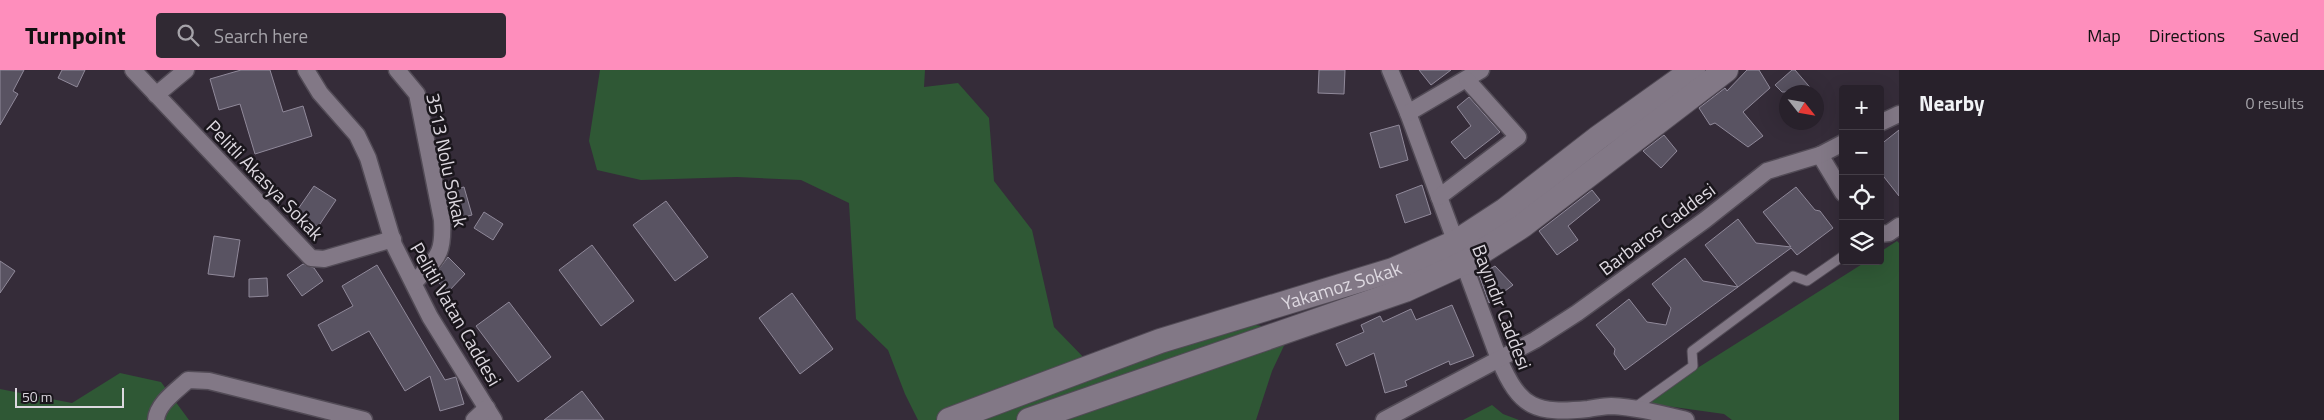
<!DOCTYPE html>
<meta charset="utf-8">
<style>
body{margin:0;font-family:"Titillium Web",sans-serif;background:#302933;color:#f1f3f6}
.controls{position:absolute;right:15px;top:15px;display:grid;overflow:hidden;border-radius:5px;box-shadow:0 5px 20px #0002}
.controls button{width:45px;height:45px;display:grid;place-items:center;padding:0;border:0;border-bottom:1px solid #443e47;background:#28212b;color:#f1f3f6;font:25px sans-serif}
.compass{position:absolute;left:1779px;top:15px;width:45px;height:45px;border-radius:50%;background:#28212b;box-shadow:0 5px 20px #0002;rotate:121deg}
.scale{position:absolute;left:15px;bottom:12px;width:109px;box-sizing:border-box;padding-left:5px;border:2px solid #ddd8e0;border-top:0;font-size:14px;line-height:18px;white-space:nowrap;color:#ddd8e0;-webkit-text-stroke:4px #1a161c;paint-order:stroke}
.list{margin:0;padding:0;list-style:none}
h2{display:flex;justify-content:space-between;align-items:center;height:65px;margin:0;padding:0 20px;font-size:21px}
h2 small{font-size:16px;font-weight:400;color:#a5a3a9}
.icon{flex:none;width:28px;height:28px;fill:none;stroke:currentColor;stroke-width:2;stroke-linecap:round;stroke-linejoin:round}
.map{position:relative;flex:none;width:1899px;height:350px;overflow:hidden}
header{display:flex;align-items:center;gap:30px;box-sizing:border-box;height:70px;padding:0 25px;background:#fe8ebc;color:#111}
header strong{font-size:24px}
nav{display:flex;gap:28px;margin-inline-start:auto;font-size:18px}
.search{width:350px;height:45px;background:#302933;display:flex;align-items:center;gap:12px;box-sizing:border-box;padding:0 18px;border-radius:5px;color:#a5a3a9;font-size:19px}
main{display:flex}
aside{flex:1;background:#28212b}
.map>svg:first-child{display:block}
.green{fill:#2f5835}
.building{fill:#595362;stroke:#90899a}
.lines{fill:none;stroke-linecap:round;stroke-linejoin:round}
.lane-casing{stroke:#524b56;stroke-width:11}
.street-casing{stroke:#524b56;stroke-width:19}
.secondary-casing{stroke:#524b56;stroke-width:26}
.lane{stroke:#827886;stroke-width:9}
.street{stroke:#827886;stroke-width:16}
.secondary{stroke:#827886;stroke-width:24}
.labels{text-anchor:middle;stroke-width:5;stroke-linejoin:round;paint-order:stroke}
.street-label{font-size:19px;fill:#ddd8e0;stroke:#1a161c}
</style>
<header>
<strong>Turnpoint</strong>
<div class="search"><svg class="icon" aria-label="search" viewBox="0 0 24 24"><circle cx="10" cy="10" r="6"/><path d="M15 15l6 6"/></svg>Search here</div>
<nav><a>Map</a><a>Directions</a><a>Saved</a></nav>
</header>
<main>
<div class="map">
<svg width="1899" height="350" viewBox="0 0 1899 350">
<rect width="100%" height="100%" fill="#352c39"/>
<!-- green -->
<g class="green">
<polygon points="600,0 925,0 924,17 958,13 989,48 994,111 1032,160 1054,257 1090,294 1250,254 1291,261 1272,301 1256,350 918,350 905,324 888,280 856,249 849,133 801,110 737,107 641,110 597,100 589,71"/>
<polygon points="1897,171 1899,173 1899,350 1732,350 1724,344 1645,333 1661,321 1867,191 1880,191 1880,182"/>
<polygon points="120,303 161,312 189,350 0,350 0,319 72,333"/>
<polygon points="1492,335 1503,344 1519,350 1463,350"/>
</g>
<!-- building -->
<g class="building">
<polygon points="0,0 24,0 13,21 18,24 0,55"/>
<polygon points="62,0 85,0 77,17 58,8"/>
<polygon points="241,0 270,0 283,42 303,36 312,66 255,84 240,34 219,40 210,9"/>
<polygon points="1319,0 1345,0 1344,24 1318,23"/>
<polygon points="1419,0 1451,0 1431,15"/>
<polygon points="1747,0 1759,0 1770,18 1743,42 1763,66 1748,77 1715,53 1710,55 1699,38 1725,18 1727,21"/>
<polygon points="1792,0 1795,0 1814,22 1782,22 1775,15"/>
<polygon points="1469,27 1500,62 1465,89 1451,72 1471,56 1457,37"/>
<polygon points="1399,55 1408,90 1380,98 1370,63"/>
<polygon points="1899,60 1899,126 1880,102 1880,75"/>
<polygon points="1664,65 1677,81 1661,98 1643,81"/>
<polygon points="1422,115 1431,144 1405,153 1396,125"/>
<polygon points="314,116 336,130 318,157 296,142"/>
<polygon points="464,117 472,145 452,150 447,121"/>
<polygon points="1796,117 1815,140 1820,141 1833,158 1797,185 1791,178 1625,300 1614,284 1615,279 1596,255 1629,229 1647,252 1666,255 1671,238 1652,214 1685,188 1703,211 1738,217 1705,175 1738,149 1756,173 1791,177 1763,142"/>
<polygon points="1592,120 1600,130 1568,156 1578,170 1557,185 1539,161"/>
<polygon points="666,131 708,187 675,211 633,155"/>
<polygon points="484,142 503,154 493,170 474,158"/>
<polygon points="214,166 240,170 234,207 208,204"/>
<polygon points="592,175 634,231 601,256 559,200"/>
<polygon points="448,187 465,204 448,222 433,207"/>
<polygon points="0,191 15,201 0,223"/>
<polygon points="303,194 314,198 323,211 302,226 287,205"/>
<polygon points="377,195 445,310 456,307 464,334 440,341 430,306 405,321 369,261 332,281 318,255 353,236 342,216"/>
<polygon points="1495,196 1513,215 1489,233 1479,205"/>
<polygon points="267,208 268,226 249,227 249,209"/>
<polygon points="792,223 833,279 800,304 759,248"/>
<polygon points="509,232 551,287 518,312 476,256"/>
<polygon points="1452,235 1474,286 1450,295 1449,291 1405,311 1407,316 1385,323 1374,283 1346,296 1336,274 1364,262 1361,255 1380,246 1383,252 1411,239 1416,250"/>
<polygon points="582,321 604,350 544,350"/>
</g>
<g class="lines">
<!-- lane casing -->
<g class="lane-casing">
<polyline id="lane" points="1634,338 1693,296 1692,281 1793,206 1807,211 1843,186"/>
</g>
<!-- street casing -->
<g class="street-casing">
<g id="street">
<polyline points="133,0 311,188 324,189 393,169"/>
<polyline points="306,0 320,23 357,65 368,88 394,175 430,247 494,350"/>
<path d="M397 0 417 24 442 150C444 186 437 187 414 213"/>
<path d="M1390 0 1408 43 1499 289C1520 339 1536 344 1588 339 1596 338 1603 336 1611 336 1636 337 1662 344 1686 350"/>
<polyline points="156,25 186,0"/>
<polyline points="1408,43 1481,0"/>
<polyline points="1880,53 1899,44"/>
<polyline points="1820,85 1843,123"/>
<polyline points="1439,127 1518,67 1467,10"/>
<polyline points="1880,164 1889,163 1899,156"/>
<path d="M156 350C157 334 176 321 188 310L209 311 364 350"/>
<polyline points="474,350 487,338"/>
<polyline points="1384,350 1535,270 1577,243 1705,150 1767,101 1820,85 1843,73"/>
</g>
</g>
<!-- secondary casing -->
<g class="secondary-casing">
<g id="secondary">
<path id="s1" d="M949 350 1160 271 1393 200 1456 172 1505 140 1599 67 1693 0"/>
<polyline points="1029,350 1405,220 1464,193 1522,156 1726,0"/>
</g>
</g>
<!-- lane -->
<use href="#lane" class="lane"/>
<!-- street -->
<use href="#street" class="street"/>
<!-- secondary -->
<use href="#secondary" class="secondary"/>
</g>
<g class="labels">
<!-- street labels -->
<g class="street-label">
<text transform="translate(447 90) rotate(78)" y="7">3513 Nolu Sokak</text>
<text transform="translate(265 110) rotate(46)" y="7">Pelitli Akasya Sokak</text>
<text transform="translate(1657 159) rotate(-37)" y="7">Barbaros Caddesi</text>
<text dy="7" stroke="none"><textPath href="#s1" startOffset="415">Yakamoz Sokak</textPath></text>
<text transform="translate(1502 237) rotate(69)" y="7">Bayındır Caddesi</text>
<text transform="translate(456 244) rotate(60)" y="7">Pelitli Vatan Caddesi</text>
</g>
</g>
</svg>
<div class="controls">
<button>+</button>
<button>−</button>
<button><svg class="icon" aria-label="locate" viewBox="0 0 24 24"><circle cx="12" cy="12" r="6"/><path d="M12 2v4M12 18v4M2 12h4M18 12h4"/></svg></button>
<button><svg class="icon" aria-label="layers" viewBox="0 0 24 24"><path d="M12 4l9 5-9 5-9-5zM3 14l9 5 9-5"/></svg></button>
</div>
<svg class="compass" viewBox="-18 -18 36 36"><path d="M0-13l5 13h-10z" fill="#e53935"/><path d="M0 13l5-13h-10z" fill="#a5a3a9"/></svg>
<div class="scale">50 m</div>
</div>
<aside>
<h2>Nearby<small>0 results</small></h2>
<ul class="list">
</ul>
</aside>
</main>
